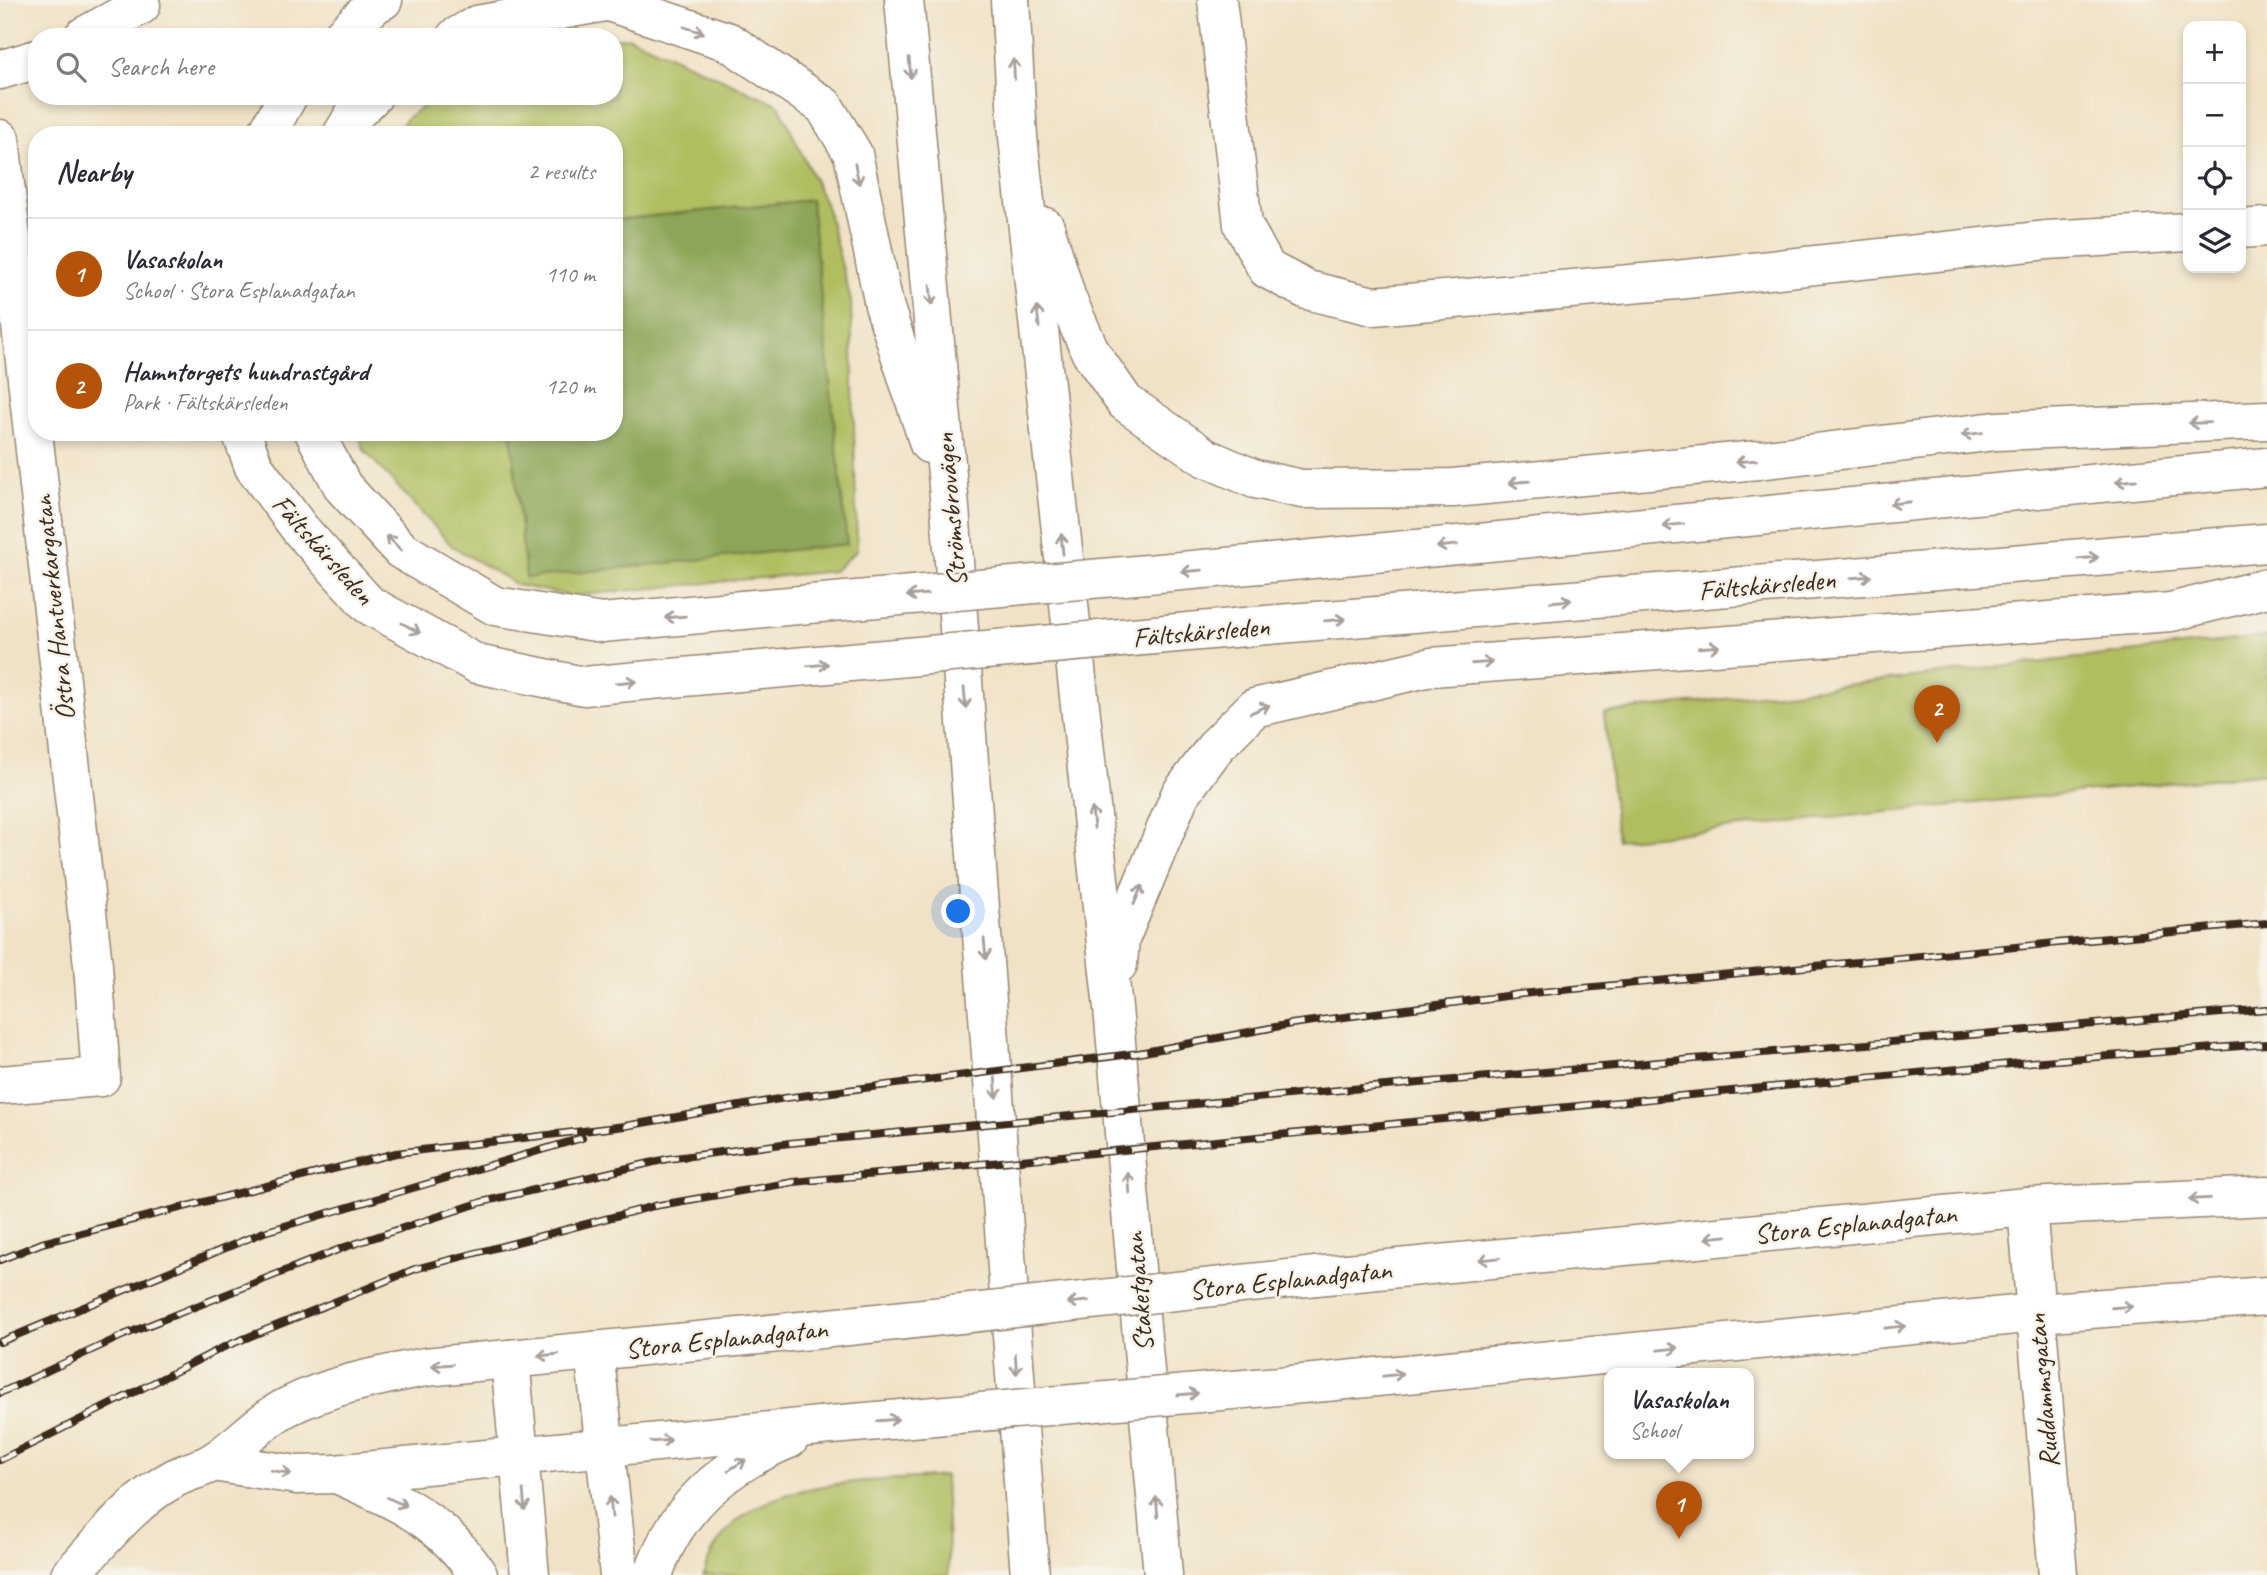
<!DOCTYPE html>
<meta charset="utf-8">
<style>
body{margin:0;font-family:Caveat,sans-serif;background:#f7f7f7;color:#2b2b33}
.controls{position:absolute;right:21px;top:21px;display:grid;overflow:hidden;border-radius:14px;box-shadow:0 4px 10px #0003}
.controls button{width:63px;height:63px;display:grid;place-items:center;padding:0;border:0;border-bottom:2px solid #e1e1e2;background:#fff;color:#2b2b33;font:35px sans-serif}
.you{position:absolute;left:959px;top:912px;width:24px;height:24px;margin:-18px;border:5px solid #fff;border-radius:50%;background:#1a73e8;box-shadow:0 0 0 10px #1a73e833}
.badge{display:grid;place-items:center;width:46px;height:46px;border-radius:50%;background:#b45309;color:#fff;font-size:23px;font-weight:700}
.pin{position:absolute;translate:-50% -58px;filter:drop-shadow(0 2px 4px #0008)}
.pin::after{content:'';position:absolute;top:37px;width:24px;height:21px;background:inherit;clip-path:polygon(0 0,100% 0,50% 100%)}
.popup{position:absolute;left:1604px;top:1368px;width:150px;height:91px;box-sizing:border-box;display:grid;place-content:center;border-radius:14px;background:#fff;filter:drop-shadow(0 2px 5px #0005);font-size:23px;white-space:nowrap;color:#7c7c81}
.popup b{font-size:26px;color:#2b2b33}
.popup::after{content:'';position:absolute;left:50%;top:100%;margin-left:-14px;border:14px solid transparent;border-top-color:#fff}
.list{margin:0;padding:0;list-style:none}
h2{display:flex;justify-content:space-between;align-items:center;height:91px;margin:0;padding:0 28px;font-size:30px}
h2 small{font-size:23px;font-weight:400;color:#7c7c81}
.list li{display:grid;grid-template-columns:46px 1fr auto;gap:21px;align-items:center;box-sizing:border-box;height:112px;padding:0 28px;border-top:2px solid #e1e1e2}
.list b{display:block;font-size:26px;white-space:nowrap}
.list p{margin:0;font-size:23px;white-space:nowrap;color:#7c7c81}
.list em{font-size:23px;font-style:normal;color:#7c7c81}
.icon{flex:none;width:38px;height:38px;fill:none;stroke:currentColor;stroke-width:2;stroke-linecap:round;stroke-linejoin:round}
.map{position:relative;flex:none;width:2267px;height:1575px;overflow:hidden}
.search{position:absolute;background:#fff;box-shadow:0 4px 10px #0003;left:28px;top:28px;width:595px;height:77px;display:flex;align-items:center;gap:18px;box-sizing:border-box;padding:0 24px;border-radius:28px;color:#7c7c81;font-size:26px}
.panel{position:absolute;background:#fff;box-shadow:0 4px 10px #0003;left:28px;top:126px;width:595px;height:315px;border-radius:28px}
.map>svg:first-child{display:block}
.green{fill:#b0be60;stroke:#76743f;stroke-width:2}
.forest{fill:#8ca556;stroke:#64683a;stroke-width:2}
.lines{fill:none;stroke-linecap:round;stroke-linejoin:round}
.minor-casing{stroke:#968672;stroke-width:41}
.major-casing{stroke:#968672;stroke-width:41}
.minor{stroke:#fff;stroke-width:38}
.major{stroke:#fff;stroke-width:38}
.rail-casing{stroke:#3b2a1e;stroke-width:8}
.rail{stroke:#f7f3e8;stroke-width:5;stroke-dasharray:16;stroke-linecap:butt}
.minor-bridge-casing{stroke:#968672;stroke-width:41;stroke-linecap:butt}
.major-bridge-casing{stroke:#968672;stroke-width:41;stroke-linecap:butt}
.minor-bridge{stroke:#fff;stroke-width:38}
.major-bridge{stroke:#fff;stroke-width:38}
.oneway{stroke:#a79f9a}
.labels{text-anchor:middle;stroke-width:5;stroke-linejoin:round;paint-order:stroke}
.street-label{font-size:28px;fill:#3b2a1e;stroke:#f7f3e8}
</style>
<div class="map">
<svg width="2267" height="1575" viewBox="0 0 2267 1575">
<rect width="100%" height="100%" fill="#f7f3e8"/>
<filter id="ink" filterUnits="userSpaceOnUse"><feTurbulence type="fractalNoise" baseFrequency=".0143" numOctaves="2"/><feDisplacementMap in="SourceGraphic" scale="14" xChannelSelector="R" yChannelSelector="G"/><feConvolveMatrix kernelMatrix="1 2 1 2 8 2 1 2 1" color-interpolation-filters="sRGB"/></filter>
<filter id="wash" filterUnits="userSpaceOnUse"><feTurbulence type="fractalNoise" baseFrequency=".00686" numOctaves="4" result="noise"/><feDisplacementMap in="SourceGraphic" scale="28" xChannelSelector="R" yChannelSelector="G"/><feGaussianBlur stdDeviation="1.57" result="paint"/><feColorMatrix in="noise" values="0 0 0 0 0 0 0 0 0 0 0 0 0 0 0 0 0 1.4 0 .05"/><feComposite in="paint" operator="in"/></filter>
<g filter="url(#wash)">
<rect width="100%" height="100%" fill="#f0e2c6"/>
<!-- green -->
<g class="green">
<polygon points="629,37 779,105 826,205 851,301 857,550 834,571 571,596 517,585 452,546 364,450 358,432 511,432 526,577 811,200 614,220 614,135 395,135 407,118 438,96 614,96 614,39"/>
<polygon points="2267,636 2267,773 1617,840 1604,713"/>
<path d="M945 1476 949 1575H703C733 1472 860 1484 945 1476Z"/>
</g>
<!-- forest -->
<polygon class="forest" points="811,200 847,544 526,578 511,432 614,432 614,220"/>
</g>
<g filter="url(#ink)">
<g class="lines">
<!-- minor casing -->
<g class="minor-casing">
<g id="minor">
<polyline points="1217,0 1243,225 1267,269 1307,290 1373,306 1677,280 2047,240 2188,232"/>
<polyline points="83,37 141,5"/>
<polyline points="0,70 37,59"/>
<polyline points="0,139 93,965 101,1077 0,1085"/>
<polyline points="2241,229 2267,227"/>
<polyline points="2027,1207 2058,1575"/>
<polyline points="1316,1276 2027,1207 2267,1196"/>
<polyline points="594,1351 619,1575"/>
<polyline points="510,1359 530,1575"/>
<polyline points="1325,1382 2036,1313 2267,1296"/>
<polyline points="213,1462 297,1475 335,1474 820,1426"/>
<path d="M337 1474C395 1500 442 1519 478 1575"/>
<path d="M70 1575C102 1541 133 1500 175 1478 188 1471 203 1469 215 1461 240 1444 260 1421 287 1407 330 1385 379 1376 425 1367L811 1330"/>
<path d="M653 1575C675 1508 725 1465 789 1439"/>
</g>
</g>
<!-- major casing -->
<g class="major-casing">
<g id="major">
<polyline points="904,0 950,508 1030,1575"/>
<polyline points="1010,0 1018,137 1113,1008 1163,1575"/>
<polyline points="606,1 729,42 824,106 853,154 884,305 929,444"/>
<polyline points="341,37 374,5 383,0"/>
<polyline points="456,37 477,25 616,0"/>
<polyline points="266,135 288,96"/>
<polyline points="342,135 356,112 373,96"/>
<polyline points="1045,227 1067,299 1091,353 1125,402 1206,458 1255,479 1302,489 1453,488 1758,460 1996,431 2267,420"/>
<polyline points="241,432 254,467 300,529 369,605 477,664 584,686 750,671"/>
<polyline points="314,432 343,487 401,550 495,606 602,623 743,610"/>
<polyline points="1260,564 2267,467"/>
<polyline points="1267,625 2267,543"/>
<polyline points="1118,964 1120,939 1180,795 1217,745 1254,708 1431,667 2171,612 2267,588"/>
</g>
</g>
<!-- minor -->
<use href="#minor" class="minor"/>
<!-- major -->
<use href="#major" class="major"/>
<!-- rail casing -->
<g class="rail-casing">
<g id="rail">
<polyline points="0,1260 42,1243 396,1153 625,1126 785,1098 1139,1053 1291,1024 1521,994 2267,923"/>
<polyline points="0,1342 264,1232 582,1138"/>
<polyline points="0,1393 124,1335 345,1247 482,1202 667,1159 790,1143 1340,1090 2267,1009"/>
<polyline points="0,1460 224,1347 415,1269 654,1206 794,1182 2031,1062 2267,1044"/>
</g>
</g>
<!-- rail -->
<use href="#rail" class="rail"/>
<!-- minor-bridge casing -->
<g class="minor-bridge-casing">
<g id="minor-bridge">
<polyline points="811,1330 1316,1276"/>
<polyline points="820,1426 1325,1382"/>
</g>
</g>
<!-- major-bridge casing -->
<g class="major-bridge-casing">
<g id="major-bridge">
<polyline points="743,610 1260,564"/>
<polyline points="750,671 1267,625"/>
</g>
</g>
<!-- minor-bridge -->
<use href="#minor-bridge" class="minor-bridge"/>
<!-- major-bridge -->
<use href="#major-bridge" class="major-bridge"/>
</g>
<!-- one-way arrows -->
<defs><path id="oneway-shaft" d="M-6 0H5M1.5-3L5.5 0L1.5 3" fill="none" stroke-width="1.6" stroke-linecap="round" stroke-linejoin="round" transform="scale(1.75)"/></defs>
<g class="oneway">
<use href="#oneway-shaft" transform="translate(694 30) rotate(18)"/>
<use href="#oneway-shaft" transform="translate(910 68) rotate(85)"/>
<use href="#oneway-shaft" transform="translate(1014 69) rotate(-93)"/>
<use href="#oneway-shaft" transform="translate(857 174) rotate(78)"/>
<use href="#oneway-shaft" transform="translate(931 295) rotate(85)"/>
<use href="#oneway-shaft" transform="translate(1038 317) rotate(-96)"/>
<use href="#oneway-shaft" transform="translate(2199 423) rotate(178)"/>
<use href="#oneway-shaft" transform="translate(1972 434) rotate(173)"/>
<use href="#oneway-shaft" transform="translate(1746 461) rotate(175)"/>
<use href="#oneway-shaft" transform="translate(2126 481) rotate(174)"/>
<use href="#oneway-shaft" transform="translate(1519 482) rotate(175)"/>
<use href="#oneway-shaft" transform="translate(1900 503) rotate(174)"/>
<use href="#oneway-shaft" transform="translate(1673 525) rotate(174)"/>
<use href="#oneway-shaft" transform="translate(394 543) rotate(-135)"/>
<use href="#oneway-shaft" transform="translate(1062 544) rotate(-96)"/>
<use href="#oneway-shaft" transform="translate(1447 546) rotate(174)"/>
<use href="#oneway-shaft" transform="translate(2088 558) rotate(-5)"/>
<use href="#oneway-shaft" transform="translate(1192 571) rotate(175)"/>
<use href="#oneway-shaft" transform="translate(1861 577) rotate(-5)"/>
<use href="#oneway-shaft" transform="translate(917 595) rotate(175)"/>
<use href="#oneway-shaft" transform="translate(1561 601) rotate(-5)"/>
<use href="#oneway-shaft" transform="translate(675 617) rotate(175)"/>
<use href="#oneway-shaft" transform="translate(1335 620) rotate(-5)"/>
<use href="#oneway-shaft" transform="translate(411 628) rotate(29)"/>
<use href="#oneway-shaft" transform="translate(1709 647) rotate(-4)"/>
<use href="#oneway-shaft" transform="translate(1482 663) rotate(-4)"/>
<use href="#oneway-shaft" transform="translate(818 665) rotate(-5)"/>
<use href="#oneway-shaft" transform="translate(626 682) rotate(-5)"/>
<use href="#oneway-shaft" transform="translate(965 698) rotate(85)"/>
<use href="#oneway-shaft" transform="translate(1260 709) rotate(-23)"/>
<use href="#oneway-shaft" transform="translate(1093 818) rotate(-96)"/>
<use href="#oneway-shaft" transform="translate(1138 895) rotate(-67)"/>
<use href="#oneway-shaft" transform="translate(985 949) rotate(85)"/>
<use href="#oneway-shaft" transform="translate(996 1088) rotate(86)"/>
<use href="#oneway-shaft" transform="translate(1129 1183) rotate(-95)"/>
<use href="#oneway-shaft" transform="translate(2199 1199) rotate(177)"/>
<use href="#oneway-shaft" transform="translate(1716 1237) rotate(174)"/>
<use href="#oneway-shaft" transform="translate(1489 1259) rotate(174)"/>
<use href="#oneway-shaft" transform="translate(1078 1302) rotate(174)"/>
<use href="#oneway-shaft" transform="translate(2122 1307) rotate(-4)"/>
<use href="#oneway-shaft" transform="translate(1895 1327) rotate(-6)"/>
<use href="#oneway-shaft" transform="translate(1668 1349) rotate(-6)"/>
<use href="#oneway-shaft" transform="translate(548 1355) rotate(175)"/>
<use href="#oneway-shaft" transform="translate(1016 1364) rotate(86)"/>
<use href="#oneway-shaft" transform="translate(442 1365) rotate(175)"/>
<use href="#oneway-shaft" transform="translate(1393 1375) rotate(-6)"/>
<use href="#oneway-shaft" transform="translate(1188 1394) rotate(-5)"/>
<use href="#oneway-shaft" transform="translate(888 1420) rotate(-5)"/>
<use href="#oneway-shaft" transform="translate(661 1441) rotate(-5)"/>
<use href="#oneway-shaft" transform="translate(737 1465) rotate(-32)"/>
<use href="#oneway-shaft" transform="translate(281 1472) rotate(9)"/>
<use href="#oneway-shaft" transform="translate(524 1500) rotate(85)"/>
<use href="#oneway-shaft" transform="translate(397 1502) rotate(24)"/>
<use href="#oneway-shaft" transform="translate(611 1507) rotate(-96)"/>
<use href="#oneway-shaft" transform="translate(1157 1507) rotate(-95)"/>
</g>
</g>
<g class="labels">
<!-- street labels -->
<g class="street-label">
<text transform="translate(950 510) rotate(-95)" y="10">Strömsbrovägen</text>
<text transform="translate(324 549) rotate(48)" y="10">Fältskärsleden</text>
<text transform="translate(1767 584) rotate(-5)" y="10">Fältskärsleden</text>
<text transform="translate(53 608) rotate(-96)" y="10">Östra Hantverkargatan</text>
<text transform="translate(1201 631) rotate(-5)" y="10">Fältskärsleden</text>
<text transform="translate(1855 1223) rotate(-6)" y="10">Stora Esplanadgatan</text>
<text transform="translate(1290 1279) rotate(-6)" y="10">Stora Esplanadgatan</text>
<text transform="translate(1138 1292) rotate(-95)" y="10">Staketgatan</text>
<text transform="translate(726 1338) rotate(-6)" y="10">Stora Esplanadgatan</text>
<text transform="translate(2042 1391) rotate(-95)" y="10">Ruddammsgatan</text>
</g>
</g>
</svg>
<div class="controls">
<button>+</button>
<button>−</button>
<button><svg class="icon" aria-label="locate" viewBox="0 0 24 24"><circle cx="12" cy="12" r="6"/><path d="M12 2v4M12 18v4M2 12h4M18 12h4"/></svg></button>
<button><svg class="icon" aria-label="layers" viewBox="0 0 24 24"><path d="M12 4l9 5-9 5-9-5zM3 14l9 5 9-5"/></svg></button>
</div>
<div class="you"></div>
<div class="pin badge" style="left:1679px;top:1539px">1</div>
<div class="popup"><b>Vasaskolan</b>School</div>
<div class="pin badge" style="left:1937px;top:743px">2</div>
<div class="search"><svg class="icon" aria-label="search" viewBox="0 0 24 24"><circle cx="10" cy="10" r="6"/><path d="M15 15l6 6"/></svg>Search here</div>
<section class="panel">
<h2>Nearby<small>2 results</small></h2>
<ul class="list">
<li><span class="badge">1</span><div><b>Vasaskolan</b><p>School · Stora Esplanadgatan</p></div><em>110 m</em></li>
<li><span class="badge">2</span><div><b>Hamntorgets hundrastgård</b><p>Park · Fältskärsleden</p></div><em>120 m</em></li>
</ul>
</section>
</div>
